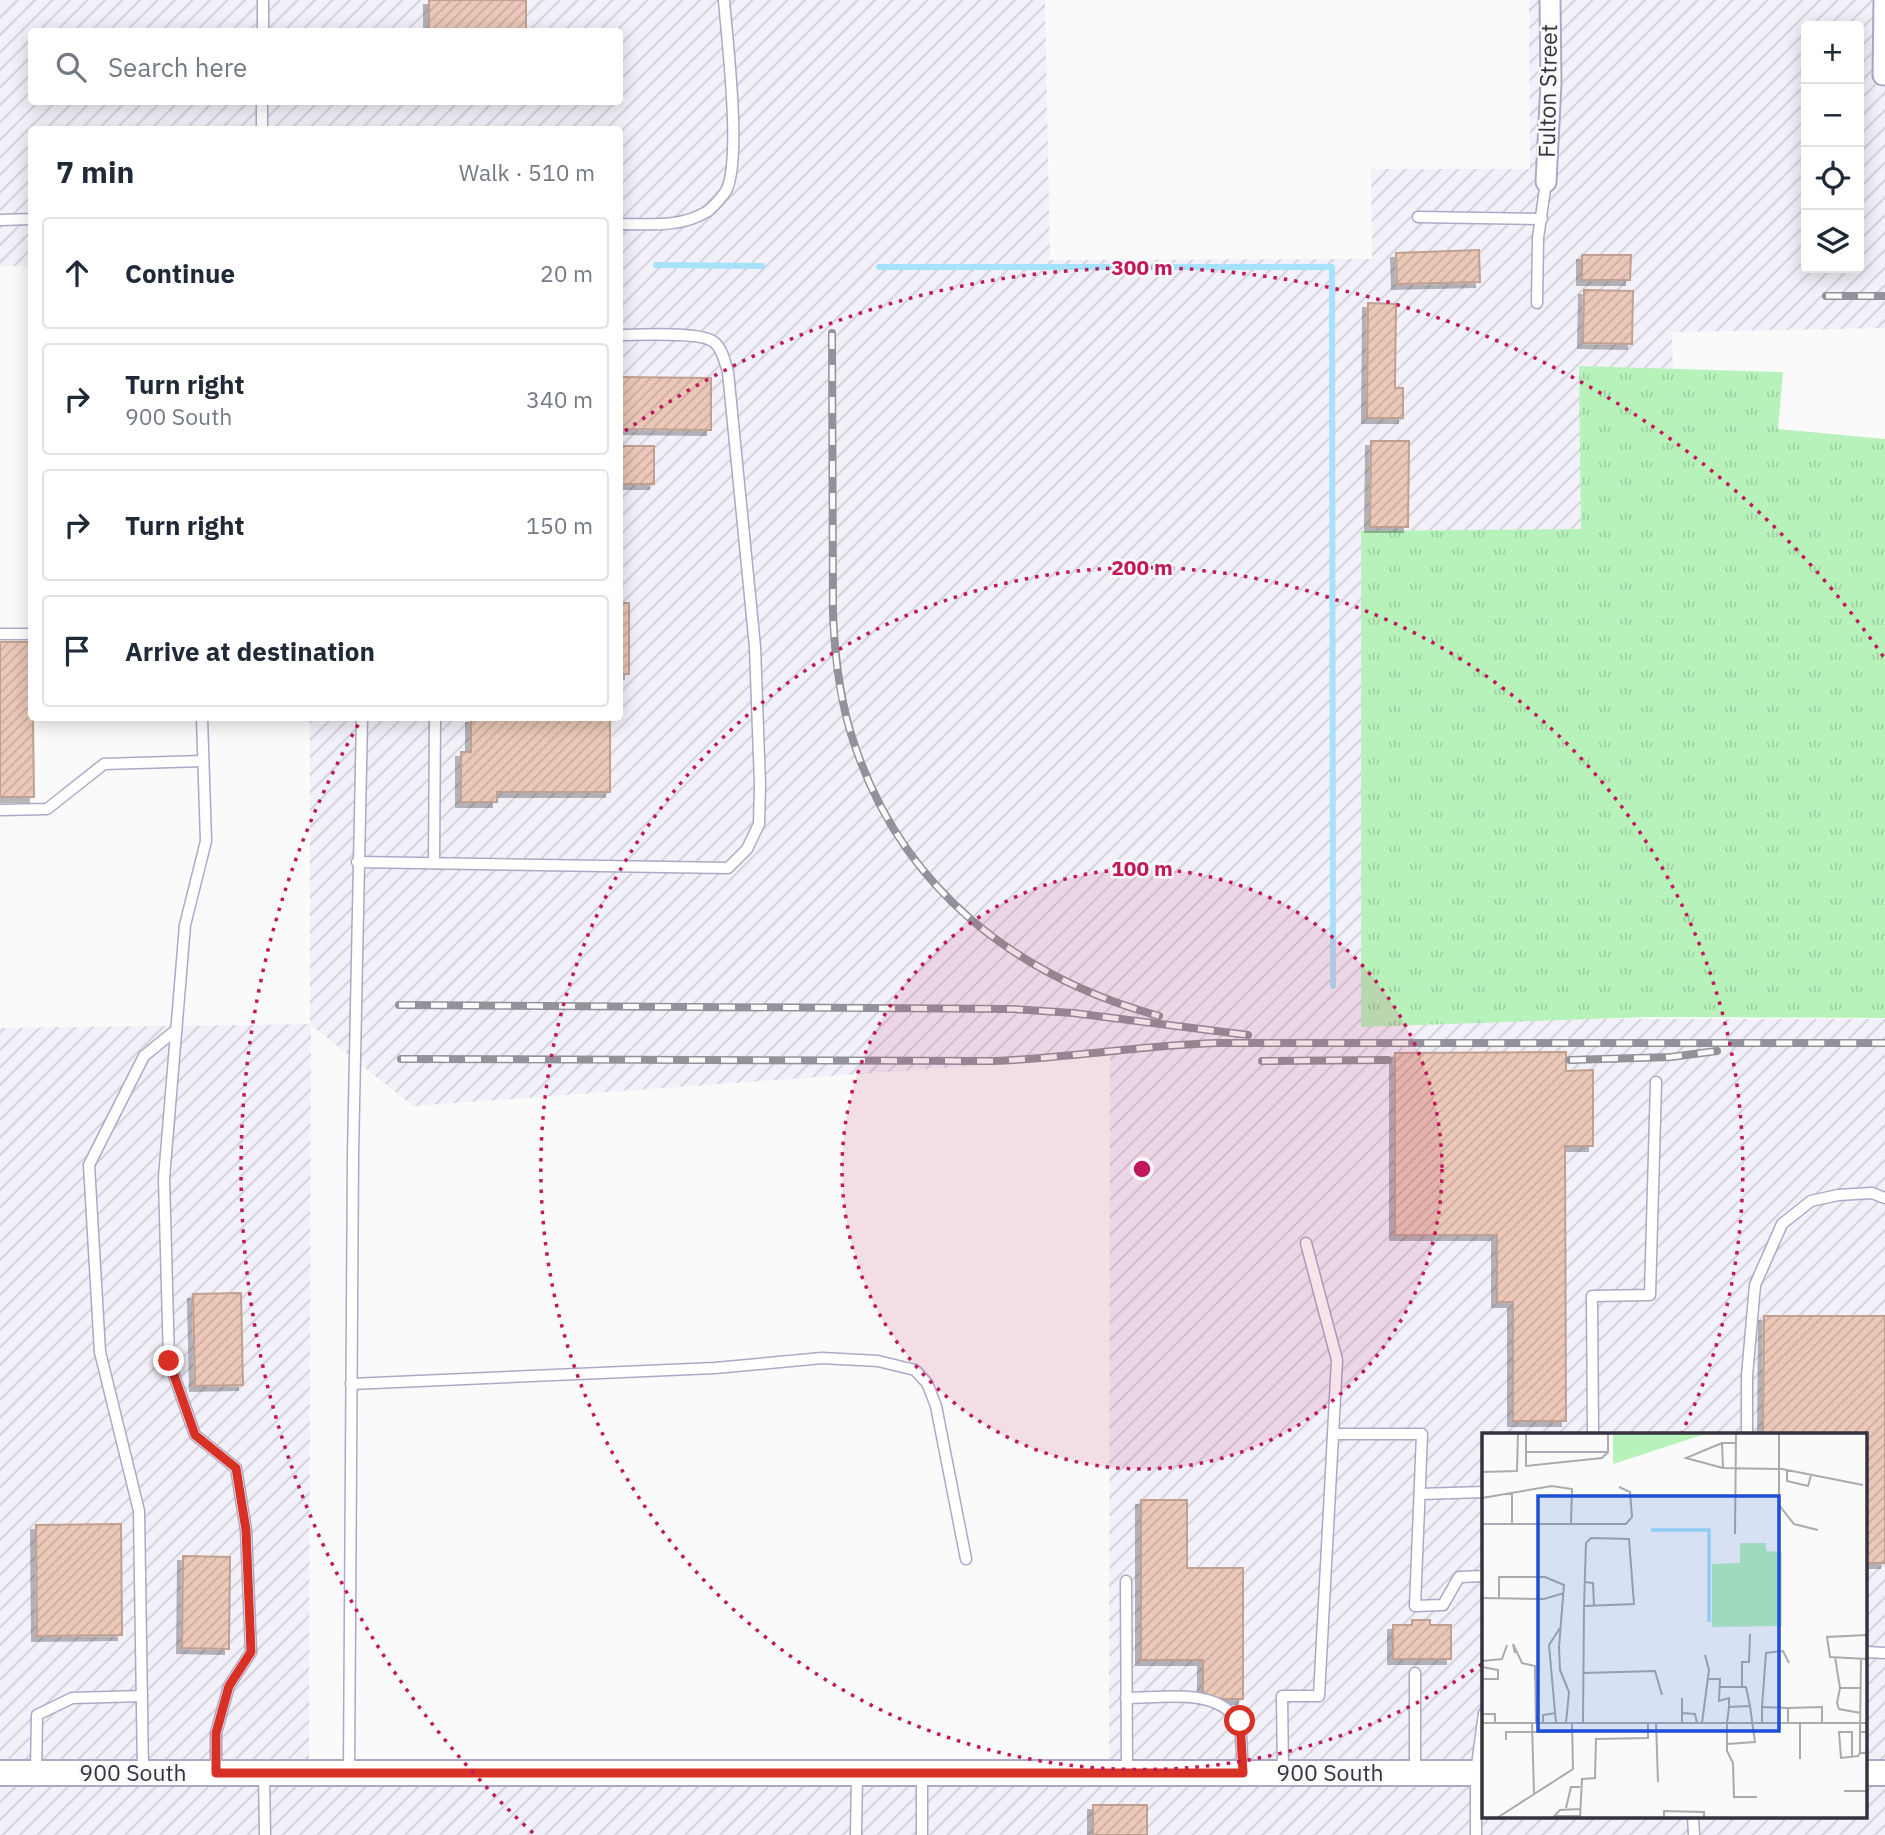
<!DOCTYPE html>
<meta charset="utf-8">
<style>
body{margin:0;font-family:"IBM Plex Sans",sans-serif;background:#f6f6f7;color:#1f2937}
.controls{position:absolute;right:21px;top:21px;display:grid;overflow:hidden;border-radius:7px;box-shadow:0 4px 18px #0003}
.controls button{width:63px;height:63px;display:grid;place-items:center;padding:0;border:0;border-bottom:2px solid #e0e1e3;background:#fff;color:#1f2937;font:35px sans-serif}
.stop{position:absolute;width:21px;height:21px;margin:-16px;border:5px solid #d93025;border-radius:50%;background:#fff}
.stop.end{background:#d93025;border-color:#fff;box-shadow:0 2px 7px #0008}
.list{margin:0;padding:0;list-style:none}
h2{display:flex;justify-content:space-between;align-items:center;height:91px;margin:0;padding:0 28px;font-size:30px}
h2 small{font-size:23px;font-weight:400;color:#747a83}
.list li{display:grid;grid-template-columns:46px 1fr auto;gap:21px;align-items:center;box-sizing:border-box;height:112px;margin:0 14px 14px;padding:0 14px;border:2px solid #e0e1e3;border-radius:7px}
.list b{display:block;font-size:26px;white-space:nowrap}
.list p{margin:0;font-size:23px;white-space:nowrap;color:#747a83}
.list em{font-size:23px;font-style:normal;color:#747a83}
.icon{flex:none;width:38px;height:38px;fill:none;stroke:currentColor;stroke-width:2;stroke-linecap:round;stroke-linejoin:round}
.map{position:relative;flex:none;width:1885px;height:1835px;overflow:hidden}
.search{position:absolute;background:#fff;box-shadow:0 4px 18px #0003;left:28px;top:28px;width:595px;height:77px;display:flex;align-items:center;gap:18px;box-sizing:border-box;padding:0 24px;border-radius:7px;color:#747a83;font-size:26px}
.panel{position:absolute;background:#fff;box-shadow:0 4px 18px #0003;left:28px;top:126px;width:595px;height:595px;border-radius:7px}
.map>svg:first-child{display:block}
.industrial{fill:url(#industrial-furrows);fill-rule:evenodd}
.grass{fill:url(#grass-tufts)}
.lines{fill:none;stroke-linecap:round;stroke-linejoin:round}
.stream{stroke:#a6e2fa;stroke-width:6}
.building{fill:url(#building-hatch);stroke:#c2a091;stroke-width:2;filter:url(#shadow)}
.service-casing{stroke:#ada8c7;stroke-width:13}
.minor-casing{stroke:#ada8c7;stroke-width:23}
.tertiary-casing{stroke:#ada8c7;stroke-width:28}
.service{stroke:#fff;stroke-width:10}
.minor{stroke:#fff;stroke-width:19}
.tertiary{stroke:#fff;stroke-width:24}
.rail-casing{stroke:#939299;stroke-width:8}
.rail{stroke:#fafafa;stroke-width:5;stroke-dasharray:16;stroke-linecap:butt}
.route{stroke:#d93025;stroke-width:9}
.ring{fill:none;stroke:#c2185b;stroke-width:3.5;stroke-dasharray:3.5 7}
.labels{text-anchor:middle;stroke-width:5;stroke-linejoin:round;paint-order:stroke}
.street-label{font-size:23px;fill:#34323f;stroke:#fafafa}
.inset-river{fill:none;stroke:#a6e2fa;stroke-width:3.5}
.inset-road{fill:none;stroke:#abaaaf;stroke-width:2}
.view{fill:#1d4ed8;fill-opacity:0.15;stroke:#1d4ed8;stroke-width:3.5}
.inset-edge{fill:none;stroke:#34323f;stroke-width:3.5}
.centre{fill:#c2185b;stroke:#fafafa;stroke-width:3.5}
.ring-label{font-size:21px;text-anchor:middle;font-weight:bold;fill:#c2185b;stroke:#fafafa;stroke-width:5;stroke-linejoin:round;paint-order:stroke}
</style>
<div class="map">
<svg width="1885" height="1835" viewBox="0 0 1885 1835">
<defs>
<pattern id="industrial-furrows" width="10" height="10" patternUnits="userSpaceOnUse" patternTransform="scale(1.75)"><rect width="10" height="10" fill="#f2f1f9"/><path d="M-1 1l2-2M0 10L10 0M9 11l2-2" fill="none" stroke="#d0cfd6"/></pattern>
<pattern id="grass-tufts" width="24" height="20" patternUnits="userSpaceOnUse" patternTransform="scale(1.75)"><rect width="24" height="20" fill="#b7f2bb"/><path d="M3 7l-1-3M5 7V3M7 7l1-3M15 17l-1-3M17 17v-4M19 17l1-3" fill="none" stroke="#9ed0a2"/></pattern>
<pattern id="building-hatch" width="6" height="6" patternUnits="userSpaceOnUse" patternTransform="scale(1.75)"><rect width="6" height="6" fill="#ebc8b8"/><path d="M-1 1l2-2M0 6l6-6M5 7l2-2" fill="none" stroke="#caac9f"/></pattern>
<filter id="shadow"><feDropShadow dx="-5" dy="5" stdDeviation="0" flood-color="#0004"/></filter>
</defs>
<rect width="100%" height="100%" fill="#fafafa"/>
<!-- industrial -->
<path class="industrial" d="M0 0H1045L1050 260 1372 259 1371 169H1530L1529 0H1885V328L1672 332 1676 533 1380 1019H1885V1835H0V1028L310 1024V718H620V130H32L31 266H0ZM1806 26H1859V268H1806ZM32 32H620V102H32ZM311 1025 413 1106 1110 1056 1109 1759H309ZM1484 1434H1866V1816H1484Z"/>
<!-- grass -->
<polygon class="grass" points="1579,366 1783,372 1778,429 1885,439 1885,1018 1650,1017 1361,1027 1361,531 1581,529"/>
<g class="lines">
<!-- stream -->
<g class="stream">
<polyline points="656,265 762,266"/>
<polyline points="879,267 1332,267 1333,986"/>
</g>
</g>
<!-- building -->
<g class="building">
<rect x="429" y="0" width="97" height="32"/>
<polygon points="1479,250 1480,282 1397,284 1396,253"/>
<polygon points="1582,255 1631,255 1630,280 1582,280"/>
<polygon points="1584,290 1633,291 1632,344 1583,343"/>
<polygon points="1368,303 1396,304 1395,388 1403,388 1403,418 1367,418"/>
<polygon points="620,377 711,378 711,430 620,429"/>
<polygon points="1371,441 1409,441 1408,527 1370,527"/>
<rect x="620" y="446" width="34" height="38"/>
<rect x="620" y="603" width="9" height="71"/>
<polygon points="0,642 32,642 34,797 0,797"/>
<polygon points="471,718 610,718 610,792 497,792 497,802 461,802 461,752 471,752"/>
<polygon points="1566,1052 1566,1071 1593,1070 1593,1146 1565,1146 1566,1421 1513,1421 1513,1302 1497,1302 1497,1235 1395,1235 1395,1053"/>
<polygon points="241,1293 243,1385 195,1386 193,1294"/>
<polygon points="1764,1316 1885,1316 1885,1563 1866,1563 1866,1434 1763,1434"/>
<polygon points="1141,1500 1187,1500 1187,1568 1243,1568 1243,1699 1203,1699 1203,1660 1141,1660"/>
<polygon points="121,1524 122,1635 37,1636 36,1525"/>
<polygon points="183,1556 230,1557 229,1649 182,1648"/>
<polygon points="1412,1620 1430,1620 1430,1625 1451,1625 1451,1659 1393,1659 1393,1625 1412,1625"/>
<rect x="1093" y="1805" width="54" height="30"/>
</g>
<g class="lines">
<!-- service casing -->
<g class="service-casing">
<g id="service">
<polyline points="263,32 263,0"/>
<polyline points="262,130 262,102"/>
<polyline points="1418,217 1542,219"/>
<polyline points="0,220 32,219"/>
<path d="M620 224C649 224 681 228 708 211 713 207 722 197 726 191 742 160 727 39 724 0"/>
<polyline points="1537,303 1538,238 1546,182"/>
<polyline points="0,634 32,634"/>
<polyline points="202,718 206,841 185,925 164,1178 169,1361 195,1435 236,1468 246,1530 251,1652 229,1686 216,1733 216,1772"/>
<polyline points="0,810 47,809 104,764 203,761"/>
<path d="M357 862 728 868 747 849 759 824 760 785 755 647 728 372C725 362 722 348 714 342 701 331 639 335 620 335"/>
<polyline points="434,863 435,718"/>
<polyline points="351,1384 715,1368 822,1358 878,1361 915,1370 927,1383 936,1406 966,1559"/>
<polyline points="1333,1434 1422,1434 1415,1606 1443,1605 1459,1577 1484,1576"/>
<polyline points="1593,1434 1592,1296 1650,1295 1656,1082"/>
<polyline points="1747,1434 1747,1376 1755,1285 1782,1224 1811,1201 1838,1195 1872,1193 1885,1198"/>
<polyline points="1420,1494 1484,1492"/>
<polyline points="1126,1581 1127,1772"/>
<polyline points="1866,1652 1885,1653"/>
<polyline points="1415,1673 1415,1772"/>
<path d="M1126 1698C1155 1698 1196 1691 1222 1706 1229 1710 1234 1716 1240 1721L1243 1771"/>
<polyline points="36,1772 37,1715 72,1698 142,1696"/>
<polyline points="349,1772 353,1154 362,718"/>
<polyline points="1283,1772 1282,1696 1319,1696 1337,1360 1306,1243"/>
<polyline points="143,1773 139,1511 100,1352 89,1165 144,1056 176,1030"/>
<polyline points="264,1773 265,1835"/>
<polyline points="1693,1816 1694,1835"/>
<polyline points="856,1835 857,1773"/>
<polyline points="922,1835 922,1773"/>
<polyline points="1476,1835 1476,1773 1484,1713"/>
</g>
</g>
<!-- minor casing -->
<g class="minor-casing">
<g id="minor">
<polyline points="1883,75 1884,0"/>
<polyline points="1546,182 1551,83 1550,0"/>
</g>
</g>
<!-- tertiary casing -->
<g class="tertiary-casing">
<g id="tertiary">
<polyline points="0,1773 1484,1773"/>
<polyline points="1866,1773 1885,1773"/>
</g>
</g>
<!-- service -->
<use href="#service" class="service"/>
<!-- minor -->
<use href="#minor" class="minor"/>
<!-- tertiary -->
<use href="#tertiary" class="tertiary"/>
<!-- rail casing -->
<g class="rail-casing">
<g id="rail">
<polyline points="1826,296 1885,296"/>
<path d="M832 333 833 615C835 660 840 704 855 746 903 889 1017 977 1159 1016"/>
<polyline points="399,1005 1013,1009 1073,1013 1248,1035"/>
<path d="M401 1059 994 1061C1069 1058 1144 1045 1219 1043H1885"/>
<polyline points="1570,1060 1671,1057 1717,1051"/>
<polyline points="1262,1061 1388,1060"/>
</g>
</g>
<!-- rail -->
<use href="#rail" class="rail"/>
</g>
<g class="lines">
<!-- route -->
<polyline class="route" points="169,1361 195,1435 236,1468 246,1530 251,1652 229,1686 216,1733 216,1773 1243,1773 1240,1721"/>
</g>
<!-- distance rings -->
<circle cx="1142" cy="1169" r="300" fill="#c2185b" fill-opacity=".12"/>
<g class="ring">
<circle cx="1142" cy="1169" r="300"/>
<path d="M1482 1664A601 601 0 1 1 1682 1432"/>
<path d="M533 1833A901 901 0 0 1 362 718M625 431A901 901 0 0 1 1885 659"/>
</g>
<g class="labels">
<!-- street labels -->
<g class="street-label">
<text transform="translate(1548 91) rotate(-89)" y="8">Fulton Street</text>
<text x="133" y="1781">900 South</text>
<text x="1330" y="1781">900 South</text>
</g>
</g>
<!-- overview -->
<g transform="translate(1482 1433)">
<rect width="385" height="385" fill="#fafafa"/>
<path d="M131 0H226L131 31ZM258 110H284V118L300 119V193L230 194V131L258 130Z" fill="#b7f2bb"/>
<path class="inset-river" d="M169 97H227V189"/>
<path class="inset-road" d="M44 0V33L120 25 126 19V0M297 0V72L312 91 336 97M240 10 204 25 241 35M254 10H240L241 35 300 36 381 52M44 19H126M305 37V48L326 53 329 42M0 39 35 38 36 0M30 60V91M0 65 70 53 90 56 89 91M0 91H144L150 84 148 59 137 54M253 101 254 0M102 149 111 150 112 173M0 165 62 166 82 160M17 165V144H63L82 152 77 214 78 237 87 259 84 290M385 202 345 204 348 224 385 226M33 220 31 211 40 230 53 233 54 290M353 224 358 255M0 228 20 226 25 212M0 234 16 237V246H0M101 240 173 238 180 262M227 246H238L237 268 247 265V274M238 254H264L268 273M260 254V229H267L268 201M200 265V290M280 274 284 220 301 218 307 230M200 280 213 281 215 290M379 280 357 276 355 270 358 255H379M0 281H13V290M0 290H385M50 290 52 361M61 290V282L74 280M74 290 67 212 78 195M101 290 102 173 104 110 109 105 147 106 152 171 102 173M174 290 176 349M220 290 227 237 223 222M280 290V274L306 275M306 290V275L340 274V290M378 299 379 226M385 299H378V320H385M24 307V299H90M245 311 273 309 268 273 247 274 245 290V318L251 330 252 364H275M370 323V299H357L359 325 376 323 378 320M318 326V290M362 358H385M84 375 89 354H98M98 376 78 377 72 383H98M15 385 91 336 90 290M98 385 100 346 113 345 114 306 166 305V290M182 385V378L222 379V385"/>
<path class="view" d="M56 63H297V298H56Z"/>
<rect width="385" height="385" class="inset-edge"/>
</g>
<circle cx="1142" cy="1169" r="10" class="centre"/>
<g class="ring-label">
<text x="1142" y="275">300 m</text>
<text x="1142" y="575">200 m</text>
<text x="1142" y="876">100 m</text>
</g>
</svg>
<div class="controls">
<button>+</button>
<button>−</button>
<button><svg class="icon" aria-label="locate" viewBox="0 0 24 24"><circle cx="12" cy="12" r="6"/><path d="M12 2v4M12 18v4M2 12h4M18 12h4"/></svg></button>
<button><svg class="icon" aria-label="layers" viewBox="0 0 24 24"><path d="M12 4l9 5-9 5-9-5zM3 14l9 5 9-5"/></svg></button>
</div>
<div class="stop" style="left:1240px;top:1721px"></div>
<div class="stop end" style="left:169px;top:1361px"></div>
<div class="search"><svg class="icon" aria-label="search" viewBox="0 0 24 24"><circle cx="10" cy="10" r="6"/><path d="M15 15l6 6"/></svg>Search here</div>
<section class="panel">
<h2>7 min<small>Walk · 510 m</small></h2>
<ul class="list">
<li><svg class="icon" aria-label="ahead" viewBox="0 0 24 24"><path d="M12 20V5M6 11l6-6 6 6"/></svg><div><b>Continue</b></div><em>20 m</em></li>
<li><svg class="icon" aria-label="right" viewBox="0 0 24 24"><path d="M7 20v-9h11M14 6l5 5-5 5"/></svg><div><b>Turn right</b><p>900 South</p></div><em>340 m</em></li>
<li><svg class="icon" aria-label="right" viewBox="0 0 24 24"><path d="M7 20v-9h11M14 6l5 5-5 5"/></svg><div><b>Turn right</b></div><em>150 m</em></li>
<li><svg class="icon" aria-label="arrive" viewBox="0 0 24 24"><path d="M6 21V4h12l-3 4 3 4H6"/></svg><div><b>Arrive at destination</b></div></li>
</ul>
</section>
</div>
